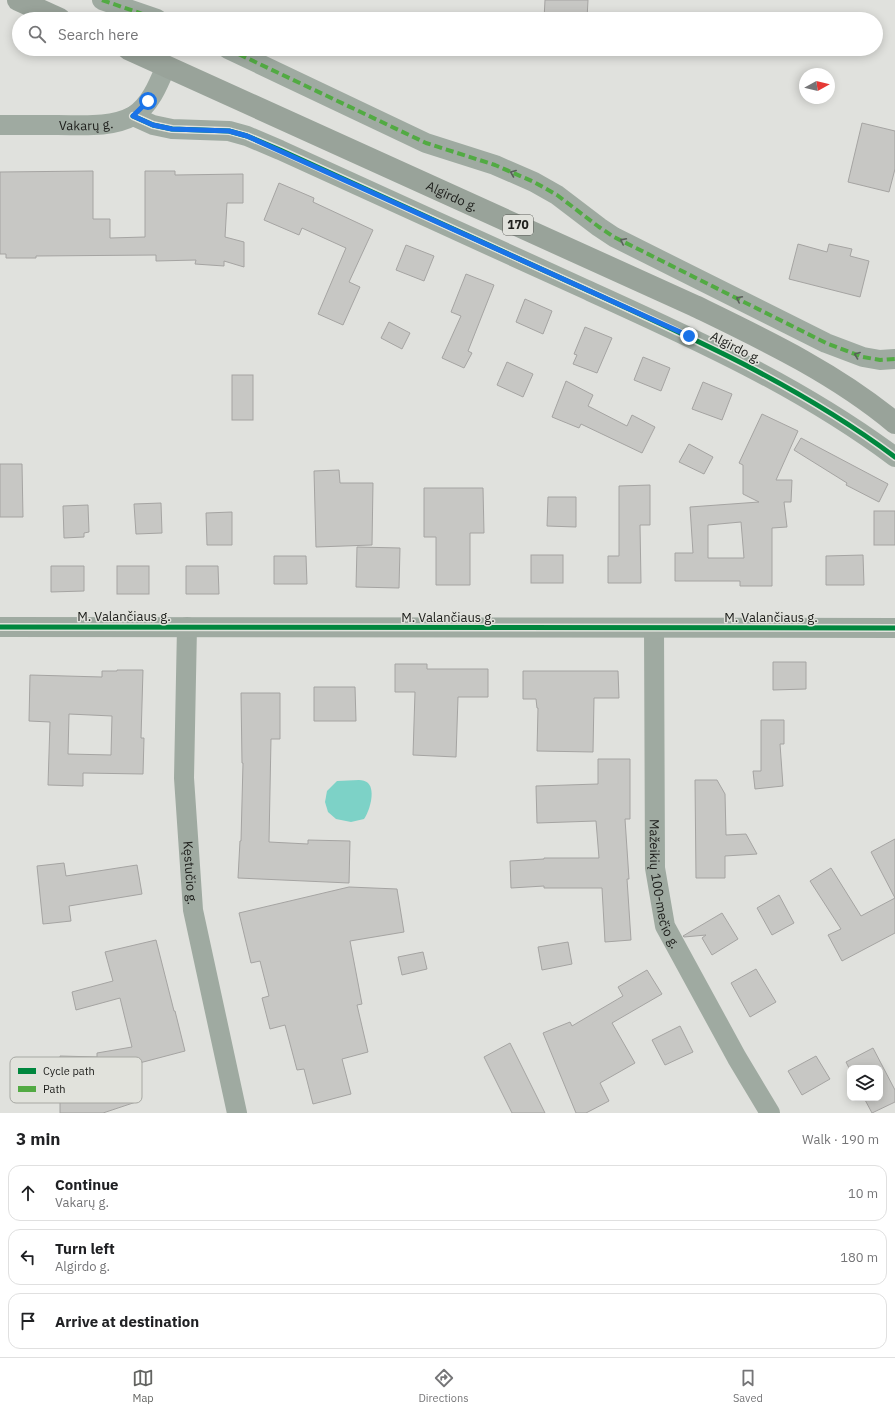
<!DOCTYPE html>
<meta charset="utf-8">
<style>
body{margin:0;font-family:"IBM Plex Sans",sans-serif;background:#f2f2f2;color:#202124}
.controls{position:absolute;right:12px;bottom:12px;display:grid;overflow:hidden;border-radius:8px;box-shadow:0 2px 10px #0003}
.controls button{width:36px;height:36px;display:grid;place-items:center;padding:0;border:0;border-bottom:1px solid #e0e0e0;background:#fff;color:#202124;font:20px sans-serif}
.compass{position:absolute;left:799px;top:68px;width:36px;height:36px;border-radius:50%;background:#fff;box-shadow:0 2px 10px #0003;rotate:82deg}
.stop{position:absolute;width:12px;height:12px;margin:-9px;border:3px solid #1a73e8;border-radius:50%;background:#fff}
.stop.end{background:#1a73e8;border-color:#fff;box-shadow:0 1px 4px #0008}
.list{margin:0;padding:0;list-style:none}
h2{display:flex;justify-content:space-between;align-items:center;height:52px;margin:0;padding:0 16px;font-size:17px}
h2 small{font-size:13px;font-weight:400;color:#757577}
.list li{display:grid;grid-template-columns:26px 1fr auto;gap:12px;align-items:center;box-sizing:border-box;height:56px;margin:0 8px 8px;padding:0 8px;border:1px solid #e0e0e0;border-radius:12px}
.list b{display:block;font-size:15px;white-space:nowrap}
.list p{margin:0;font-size:13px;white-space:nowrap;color:#757577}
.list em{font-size:13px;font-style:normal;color:#757577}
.icon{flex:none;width:22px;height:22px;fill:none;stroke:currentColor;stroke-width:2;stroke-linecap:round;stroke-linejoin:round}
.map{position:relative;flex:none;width:895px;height:1113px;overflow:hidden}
.search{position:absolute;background:#fff;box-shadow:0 2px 10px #0003;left:12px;right:12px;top:12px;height:44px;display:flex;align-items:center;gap:10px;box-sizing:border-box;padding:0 14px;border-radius:22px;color:#757577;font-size:15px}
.sheet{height:244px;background:#fff}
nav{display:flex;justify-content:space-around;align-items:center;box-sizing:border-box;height:56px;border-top:1px solid #e0e0e0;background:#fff;font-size:11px;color:#757577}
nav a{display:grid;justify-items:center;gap:2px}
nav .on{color:#636461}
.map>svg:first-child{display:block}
.water{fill:#7dd2c7}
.building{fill:#c7c7c4;stroke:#a5a4a2;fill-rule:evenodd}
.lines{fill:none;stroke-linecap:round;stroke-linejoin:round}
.minor{stroke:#9faaa1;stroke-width:20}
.primary{stroke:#99a39a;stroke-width:22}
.quiet{stroke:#52aa43;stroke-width:4;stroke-dasharray:8 4;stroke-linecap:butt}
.cycleway-casing{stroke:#e1e2dc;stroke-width:8}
.cycleway{stroke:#00873e;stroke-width:5}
.oneway{stroke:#595f59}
.route{stroke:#1a73e8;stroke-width:5}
.labels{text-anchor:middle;stroke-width:3;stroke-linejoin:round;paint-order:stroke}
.shield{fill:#e1e2dc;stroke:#5a5b57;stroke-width:1}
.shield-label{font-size:12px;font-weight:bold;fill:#20211e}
.street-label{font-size:13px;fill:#20211e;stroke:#e1e2dc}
.key{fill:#e1e2dc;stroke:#a7a8a3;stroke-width:1}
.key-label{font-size:11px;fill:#20211e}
</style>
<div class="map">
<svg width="895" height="1113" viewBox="0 0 895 1113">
<rect width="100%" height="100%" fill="#e0e1dd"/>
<!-- water -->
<path class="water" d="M359 780C362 780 366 781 368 783 376 791 369 812 364 819L351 822 336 819 328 812 325 802 327 791 337 781Z"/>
<!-- building -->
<g class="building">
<polygon points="545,0 588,0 587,19 544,19"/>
<polygon points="862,123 895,131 895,169 889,192 848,182"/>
<polygon points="93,171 93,219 110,219 110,238 145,237 145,171 175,171 175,175 243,174 243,203 227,203 225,237 244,242 244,267 224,261 224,266 195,264 196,260 156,261 156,255 36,256 36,258 6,258 6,254 0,254 0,172"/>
<polygon points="279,183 314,198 313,202 373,230 349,282 360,287 343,325 318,314 346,248 302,228 299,235 264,220"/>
<polygon points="798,244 827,252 829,244 852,249 850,256 869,261 860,297 789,279"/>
<polygon points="406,245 434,256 424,281 396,270"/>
<polygon points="466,274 494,285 468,351 472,353 464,368 442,358 461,316 451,312"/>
<polygon points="525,299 552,311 543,334 516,322"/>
<polygon points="389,322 410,333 402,349 381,338"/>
<polygon points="585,327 612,338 597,373 573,364 577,355 574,354"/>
<polygon points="643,357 670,368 661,391 634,380"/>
<polygon points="507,362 533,374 523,397 497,385"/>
<rect x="232" y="375" width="21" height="45"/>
<polygon points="566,381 593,395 588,406 627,426 632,415 655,427 642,453 581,424 579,428 552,417"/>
<polygon points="703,382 732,394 722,420 692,409"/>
<path d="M762 414 798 431 776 480H792L791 502H784L787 527 772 528V586H740V581H675V553H693L690 507 759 502 743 494V465L739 463ZM741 522 744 558H708V525Z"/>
<polygon points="801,438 888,484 879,502 846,485 847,483 794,450"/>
<polygon points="689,444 713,457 704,474 679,462"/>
<polygon points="0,464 22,464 23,517 0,517"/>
<polygon points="339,470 340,483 373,483 372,545 316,547 314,471"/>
<polygon points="650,485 650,525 640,525 641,583 608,583 608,556 619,556 619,486"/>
<polygon points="424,488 483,488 484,533 470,533 470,585 436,585 436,537 424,537"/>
<polygon points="548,497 576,497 576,527 547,526"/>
<polygon points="161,503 162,533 136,534 134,504"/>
<polygon points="88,505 89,532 84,533 84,537 64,538 63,506"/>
<rect x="874" y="511" width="21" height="34"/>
<polygon points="232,512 232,545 207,545 206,513"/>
<polygon points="357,547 400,548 399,588 356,587"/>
<rect x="531" y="555" width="32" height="28"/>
<polygon points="863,555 864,585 826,585 826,556"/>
<polygon points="274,556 306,556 307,584 274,584"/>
<polygon points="51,566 84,566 84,591 51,592"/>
<rect x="117" y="566" width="32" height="28"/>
<polygon points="186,566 218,566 219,594 186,594"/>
<polygon points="773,662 806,662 806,689 773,690"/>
<polygon points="395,664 427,664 427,669 488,669 488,697 458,697 456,757 413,755 415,692 395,692"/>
<path d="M117 670H143L141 738H144L143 774 83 773V786L48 785 50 722 29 721 30 675 102 677V671H117ZM69 714 112 716 111 755 68 754Z"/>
<polygon points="523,671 618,671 619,698 594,698 593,752 537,751 538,708 537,708 536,699 523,699"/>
<polygon points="314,687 355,687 356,721 314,721"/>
<polygon points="241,693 280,693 280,739 271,739 269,842 308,844 308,840 350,841 349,883 238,878 240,841 241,841 243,763 242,763"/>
<polygon points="761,720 784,720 784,744 780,744 783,786 755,789 753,771 761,771"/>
<polygon points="598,759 630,759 630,819 625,819 629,879 627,879 631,940 605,942 602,888 544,888 544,886 511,888 510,861 544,859 544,858 599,858 596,821 537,823 536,786 598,784"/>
<polygon points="695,780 717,780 725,794 726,835 746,834 757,854 725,856 725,878 696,878"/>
<polygon points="895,839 895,933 842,961 828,935 841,929 810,881 831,868 861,916 895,898 871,852"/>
<polygon points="64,863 66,876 137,865 142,894 69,906 71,921 43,924 37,866"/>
<polygon points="349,887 397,889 404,932 350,941 362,1004 357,1005 368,1052 342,1059 351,1094 313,1104 304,1069 297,1070 285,1025 270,1029 262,998 269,996 260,961 251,963 239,913"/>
<polygon points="779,895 794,923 772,935 757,908"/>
<polygon points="722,913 738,939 712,955 702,938 706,935 684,937 683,936"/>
<polygon points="156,940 174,1011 175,1011 185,1051 128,1066 139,1101 103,1113 60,1113 60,1056 97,1057 97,1053 132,1047 120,998 76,1010 72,992 113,981 105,952"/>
<polygon points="568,942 572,964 542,970 538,947"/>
<polygon points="423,952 427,969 402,975 398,957"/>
<polygon points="756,969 776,1002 750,1017 731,983"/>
<polygon points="647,970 662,994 612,1023 635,1063 600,1083 609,1101 586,1113 576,1113 543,1033 570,1022 572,1026 623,996 618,987"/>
<polygon points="680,1026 693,1052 665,1065 652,1040"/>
<polygon points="510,1043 545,1113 512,1113 484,1057"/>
<polygon points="873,1048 895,1090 895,1102 872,1113 864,1098 880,1098 880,1068 850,1068 850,1070 846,1062"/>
<polygon points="816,1056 830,1079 802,1095 788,1071"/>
</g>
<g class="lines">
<!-- minor -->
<g class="minor">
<polyline points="102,0 157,19"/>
<polyline points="228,49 426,143 495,165 534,182 557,195 599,227 614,237 826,343 863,357 880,360 895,359"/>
<path d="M133 116 153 125 172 129 229 131 247 136 280 150C382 196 483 243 585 289 693 338 800 386 895 457"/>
<path id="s1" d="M0 125C19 125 39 125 58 125 82 125 111 128 133 116 150 106 159 83 166 66"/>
<polyline points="0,627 895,628"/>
<path id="s2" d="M187 627 184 778 193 910 237 1113"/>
<path id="s3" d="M654 628 655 868 665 926 737 1058 770 1113"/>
</g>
<!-- primary -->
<g class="primary">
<polyline points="18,0 60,19"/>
<path id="s4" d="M128 49 695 306C765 340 835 373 895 423"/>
</g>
<!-- quiet -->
<g class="quiet">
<polyline points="102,0 157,19"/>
<polyline points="228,49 426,143 495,165 534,182 557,195 599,227 614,237 826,343 863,357 880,360 895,359"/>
</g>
<!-- cycleway casing -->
<g class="cycleway-casing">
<g id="cycleway">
<path d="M133 116 153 125 172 129 229 131 247 136 280 150C382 196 483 243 585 289 693 338 800 386 895 457"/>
<polyline points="0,627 895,628"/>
</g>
</g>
<!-- cycleway -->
<use href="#cycleway" class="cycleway"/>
</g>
<!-- one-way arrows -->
<defs><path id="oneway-chevron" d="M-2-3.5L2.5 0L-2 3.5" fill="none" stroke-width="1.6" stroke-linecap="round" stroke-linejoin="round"/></defs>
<g class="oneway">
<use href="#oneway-chevron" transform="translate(513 173) rotate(-158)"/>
<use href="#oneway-chevron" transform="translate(623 241) rotate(-153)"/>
<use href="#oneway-chevron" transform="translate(739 299) rotate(-153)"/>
<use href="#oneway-chevron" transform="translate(857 355) rotate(-159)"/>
</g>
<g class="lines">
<!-- route -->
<polyline class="route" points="148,101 133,116 153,125 172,129 229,131 247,136 689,336"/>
</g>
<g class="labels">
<!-- shield labels -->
<rect class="shield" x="503" y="215" width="30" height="20" rx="3"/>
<g class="shield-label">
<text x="518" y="229">170</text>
</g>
<!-- street labels -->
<g class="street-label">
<text dy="5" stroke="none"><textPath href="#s1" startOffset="86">Vakarų g.</textPath></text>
<text dy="5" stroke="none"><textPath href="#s4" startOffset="356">Algirdo g.</textPath></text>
<text transform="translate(736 347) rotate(27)" y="5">Algirdo g.</text>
<text x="124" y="621">M. Valančiaus g.</text>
<text x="448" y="622">M. Valančiaus g.</text>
<text x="771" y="622">M. Valančiaus g.</text>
<text dy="5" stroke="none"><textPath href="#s2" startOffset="246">Kęstučio g.</textPath></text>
<text dy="5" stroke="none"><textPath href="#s3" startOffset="257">Mažeikių 100-mečio g.</textPath></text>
</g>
</g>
<!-- legend -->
<rect x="10" y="1057" width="132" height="46" rx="6" class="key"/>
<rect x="18" y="1068" width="18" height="6" fill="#00873e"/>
<rect x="18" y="1086" width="18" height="6" fill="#52aa43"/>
<g class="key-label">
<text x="43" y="1075">Cycle path</text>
<text x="43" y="1093">Path</text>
</g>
</svg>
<div class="controls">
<button><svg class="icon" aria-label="layers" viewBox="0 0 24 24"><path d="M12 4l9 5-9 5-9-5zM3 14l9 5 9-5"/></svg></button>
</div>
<svg class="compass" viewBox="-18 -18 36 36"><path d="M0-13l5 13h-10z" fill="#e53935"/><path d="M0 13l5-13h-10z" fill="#757577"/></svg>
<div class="stop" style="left:148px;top:101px"></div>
<div class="stop end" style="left:689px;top:336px"></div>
<div class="search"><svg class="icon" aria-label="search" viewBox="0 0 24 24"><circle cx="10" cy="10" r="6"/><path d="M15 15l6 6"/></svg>Search here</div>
</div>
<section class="sheet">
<h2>3 min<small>Walk · 190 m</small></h2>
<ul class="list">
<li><svg class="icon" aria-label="ahead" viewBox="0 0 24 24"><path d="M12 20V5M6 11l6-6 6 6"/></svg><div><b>Continue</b><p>Vakarų g.</p></div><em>10 m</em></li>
<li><svg class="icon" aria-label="left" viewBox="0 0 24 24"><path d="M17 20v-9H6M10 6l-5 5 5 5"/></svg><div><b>Turn left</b><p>Algirdo g.</p></div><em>180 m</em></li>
<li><svg class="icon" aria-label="arrive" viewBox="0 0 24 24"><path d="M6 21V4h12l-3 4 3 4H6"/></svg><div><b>Arrive at destination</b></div></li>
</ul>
</section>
<nav>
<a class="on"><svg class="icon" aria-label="map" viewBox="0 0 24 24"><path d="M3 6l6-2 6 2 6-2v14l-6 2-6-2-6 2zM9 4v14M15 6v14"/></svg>Map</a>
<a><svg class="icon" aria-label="directions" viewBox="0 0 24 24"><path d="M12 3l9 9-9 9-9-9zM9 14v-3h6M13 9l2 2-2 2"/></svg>Directions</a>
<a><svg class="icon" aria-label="saved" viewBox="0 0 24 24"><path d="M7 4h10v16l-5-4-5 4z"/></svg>Saved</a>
</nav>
